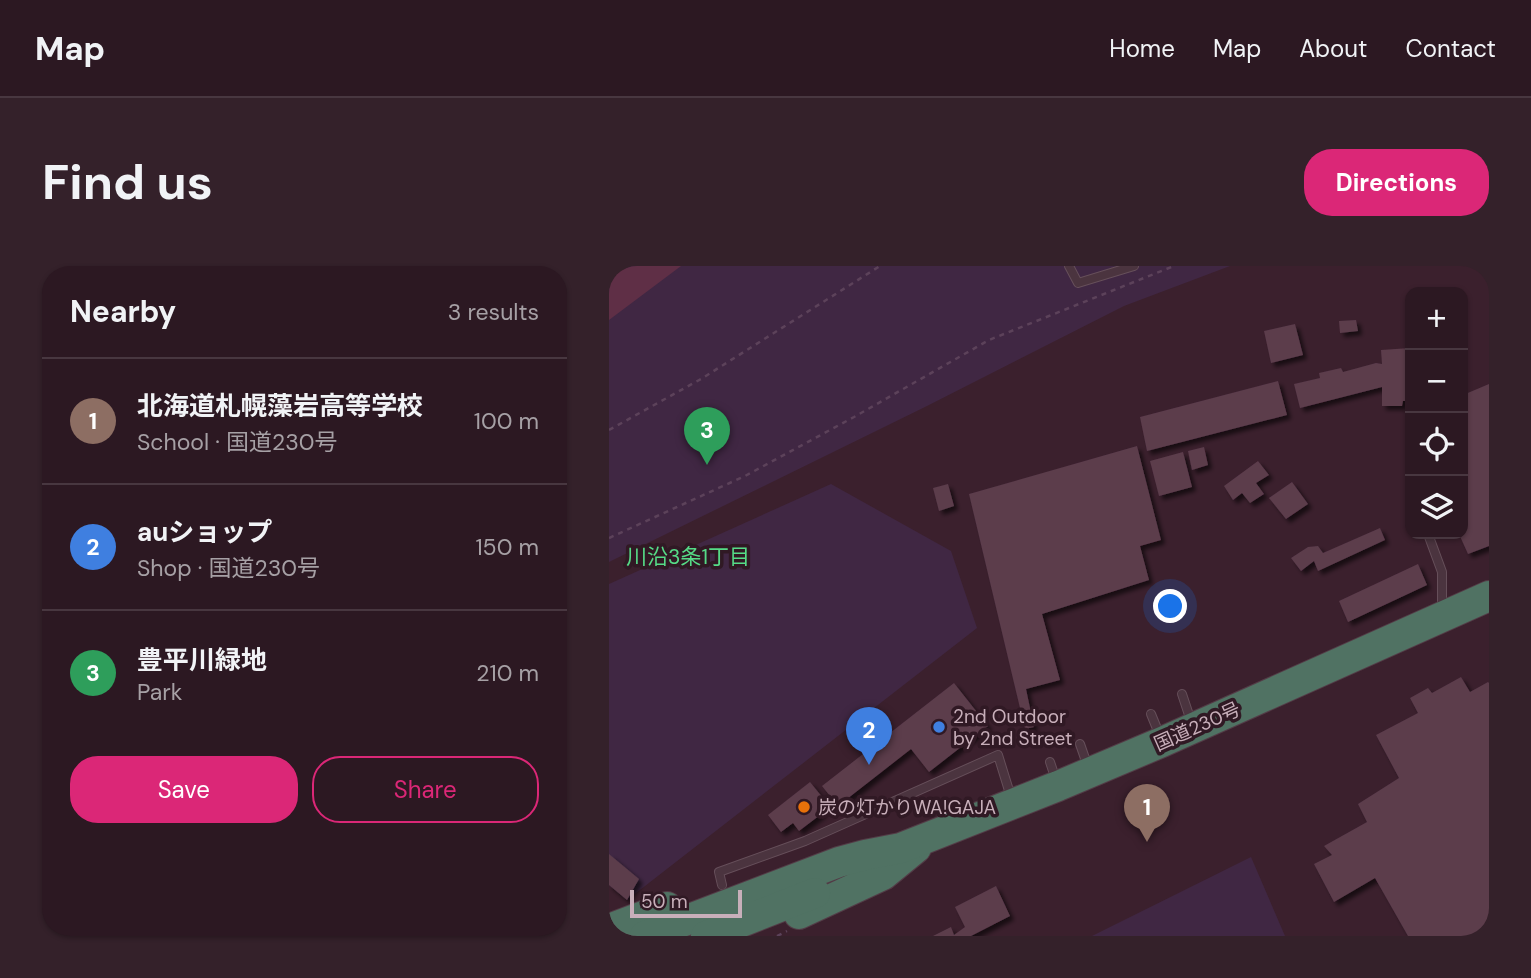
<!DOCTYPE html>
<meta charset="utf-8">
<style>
body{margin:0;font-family:"DM Sans","Noto Sans JP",sans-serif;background:#34212a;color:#f1f3f6}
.controls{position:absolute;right:21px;top:21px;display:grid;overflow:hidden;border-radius:14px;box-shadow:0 2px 5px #0004}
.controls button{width:63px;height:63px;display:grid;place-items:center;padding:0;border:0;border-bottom:2px solid #483740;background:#2c1822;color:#f1f3f6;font:35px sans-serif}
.scale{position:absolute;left:21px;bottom:18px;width:112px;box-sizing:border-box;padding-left:7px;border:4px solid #c8afba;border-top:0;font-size:19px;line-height:24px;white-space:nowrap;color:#c8afba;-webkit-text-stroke:5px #301924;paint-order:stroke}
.you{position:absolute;left:562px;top:341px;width:24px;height:24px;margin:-18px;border:5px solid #fff;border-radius:50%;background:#1a73e8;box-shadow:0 0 0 10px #1a73e833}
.badge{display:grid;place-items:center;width:46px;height:46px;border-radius:50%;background:#db2777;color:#fff;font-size:23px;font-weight:700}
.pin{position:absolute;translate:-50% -58px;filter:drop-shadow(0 2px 4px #0008)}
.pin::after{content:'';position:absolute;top:37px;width:24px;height:21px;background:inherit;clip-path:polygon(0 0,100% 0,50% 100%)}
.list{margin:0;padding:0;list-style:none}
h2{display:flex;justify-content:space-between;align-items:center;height:91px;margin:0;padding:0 28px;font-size:30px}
h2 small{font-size:23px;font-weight:400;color:#a6a0a5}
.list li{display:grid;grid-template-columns:46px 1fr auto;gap:21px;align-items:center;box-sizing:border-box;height:126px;padding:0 28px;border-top:2px solid #483740}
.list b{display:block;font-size:26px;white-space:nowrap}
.list p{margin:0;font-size:23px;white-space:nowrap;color:#a6a0a5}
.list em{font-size:23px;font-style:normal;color:#a6a0a5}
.actions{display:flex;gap:14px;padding:21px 28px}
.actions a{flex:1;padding:16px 0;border:2px solid #db2777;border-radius:28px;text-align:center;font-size:24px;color:#db2777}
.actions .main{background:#db2777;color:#fff}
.icon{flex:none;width:38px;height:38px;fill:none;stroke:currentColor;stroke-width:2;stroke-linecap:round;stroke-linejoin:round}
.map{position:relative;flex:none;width:880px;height:670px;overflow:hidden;border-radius:28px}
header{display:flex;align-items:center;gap:42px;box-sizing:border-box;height:98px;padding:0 35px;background:#2c1822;border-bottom:2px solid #483740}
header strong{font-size:33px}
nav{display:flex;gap:38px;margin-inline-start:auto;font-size:24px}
.intro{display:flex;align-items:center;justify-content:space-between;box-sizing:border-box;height:168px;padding:0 42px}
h1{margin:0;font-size:49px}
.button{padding:18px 32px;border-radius:28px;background:#db2777;color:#fff;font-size:24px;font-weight:700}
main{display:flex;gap:42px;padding:0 42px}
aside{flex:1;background:#2c1822;border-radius:28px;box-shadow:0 2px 5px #0004}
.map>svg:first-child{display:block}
.green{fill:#402743}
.water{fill:#5f2f46}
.building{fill:#5b3c4c;filter:url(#shadow)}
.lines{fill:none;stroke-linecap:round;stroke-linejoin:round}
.lane-casing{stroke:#664f5a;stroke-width:10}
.highway-casing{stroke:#533c47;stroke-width:32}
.path{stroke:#5c425a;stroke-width:2.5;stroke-dasharray:5 5;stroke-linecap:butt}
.lane{stroke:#4b343f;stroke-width:8}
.highway{stroke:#507263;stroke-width:30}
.shop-dot{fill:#3f7fe0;stroke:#301924;stroke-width:2.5}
.food-dot{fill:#e8710a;stroke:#301924;stroke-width:2.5}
.labels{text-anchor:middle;stroke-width:7;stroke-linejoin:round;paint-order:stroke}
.poi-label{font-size:19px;fill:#c8afba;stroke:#301924;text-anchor:start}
.street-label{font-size:19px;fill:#c8afba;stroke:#301924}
.neighbourhood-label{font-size:21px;fill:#56db87;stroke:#301924}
</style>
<header>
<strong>Map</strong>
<nav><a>Home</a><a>Map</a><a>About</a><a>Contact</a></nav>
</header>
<div class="intro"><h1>Find us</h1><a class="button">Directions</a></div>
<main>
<aside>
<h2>Nearby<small>3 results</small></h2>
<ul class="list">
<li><span class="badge" style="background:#8d6e63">1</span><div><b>北海道札幌藻岩高等学校</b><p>School · 国道230号</p></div><em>100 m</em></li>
<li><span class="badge" style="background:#3f7fe0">2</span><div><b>auショップ</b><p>Shop · 国道230号</p></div><em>150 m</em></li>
<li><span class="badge" style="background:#2e9e5b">3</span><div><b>豊平川緑地</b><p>Park</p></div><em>210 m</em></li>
</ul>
<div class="actions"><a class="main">Save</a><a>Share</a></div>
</aside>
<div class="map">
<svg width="880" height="670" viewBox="0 0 880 670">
<defs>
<filter id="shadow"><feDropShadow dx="4" dy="4" stdDeviation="2" flood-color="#0009"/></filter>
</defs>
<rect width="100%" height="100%" fill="#3b202d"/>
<!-- green -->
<g class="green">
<polygon points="19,0 621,0 515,40 318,140 0,296 0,23"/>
<polygon points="222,218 342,285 368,362 18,634 0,619 0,318"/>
<polygon points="642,591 676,670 483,670"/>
</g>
<!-- water -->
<polygon class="water" points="0,0 72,0 0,54"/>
<!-- building -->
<g class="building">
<polygon points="747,54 749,65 731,67 730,55"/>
<polygon points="686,58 694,89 662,97 655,65"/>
<polygon points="801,82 801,135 794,135 793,140 773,140 773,121 691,142 685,118 711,112 710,107 732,102 734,106 767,97 773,98 772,84"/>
<polygon points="669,115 678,149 538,185 531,151"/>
<polygon points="880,118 880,280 859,288 850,268 854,268 854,129"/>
<polygon points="528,180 552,274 531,280 540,314 433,348 451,414 417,423 425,461 416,463 360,228"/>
<polygon points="595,181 599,199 583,204 579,185"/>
<polygon points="574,186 583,221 550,230 541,195"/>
<polygon points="649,195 660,209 647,217 655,228 641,237 633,227 624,234 615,220"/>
<polygon points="683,216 699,238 677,253 660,232"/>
<polygon points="339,218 345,240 330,245 324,222"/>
<polygon points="771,262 776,274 709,305 705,295 692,305 682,292 699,281 709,280 714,287"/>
<polygon points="809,298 818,319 739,356 730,335"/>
<polygon points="852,411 861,426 879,416 880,417 880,670 799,670 766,612 725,636 705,598 723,589 715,580 758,556 749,538 790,512 767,469 809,447 801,432 819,422 823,427"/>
<polygon points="345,417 379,460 320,506 302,483 229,540 213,520"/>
<polygon points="201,516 214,532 208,537 215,546 190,565 184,557 172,566 159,549"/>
<polygon points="0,588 30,613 18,634 0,619"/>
<polygon points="387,620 401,650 362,670 324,670 342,661 345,669 356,661 346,641"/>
</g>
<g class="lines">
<!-- lane casing -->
<g class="lane-casing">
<g id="lane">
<polyline points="460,0 469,17 525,0"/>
<polyline points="819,268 833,306 833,345"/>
<polyline points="573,428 582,455"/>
<polyline points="542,448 551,470"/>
<polyline points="471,478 479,501"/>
<polyline points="441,496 447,514"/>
<polyline points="113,619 110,606 196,575 389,489 402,531"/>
</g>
</g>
<!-- highway casing -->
<g class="highway-casing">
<g id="highway">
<polyline points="190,648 274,609 307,582"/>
<polyline points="0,663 58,641"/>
<polyline points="36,670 230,596 256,589 292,582 449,520 553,476 880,330"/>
<polyline points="97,670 206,627"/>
</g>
</g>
<!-- path -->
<g class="path">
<polyline points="0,164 92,113 271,0"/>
<polyline points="0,272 136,210 245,151 380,74 565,0"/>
<polyline points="168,670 178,665"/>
</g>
<!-- lane -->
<use href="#lane" class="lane"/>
<!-- highway -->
<use href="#highway" class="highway"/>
</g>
<!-- markers -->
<circle class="shop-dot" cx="330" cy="461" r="7"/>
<circle class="food-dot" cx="195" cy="541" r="7"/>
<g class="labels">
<!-- poi labels -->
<g class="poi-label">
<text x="344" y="457">2nd Outdoor<tspan x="344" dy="22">by 2nd Street</tspan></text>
<text x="209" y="548">炭の灯かりWA!GAJA</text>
</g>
<!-- street labels -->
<g class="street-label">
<text transform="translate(588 460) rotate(-24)" y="7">国道230号</text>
</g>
<!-- neighbourhood labels -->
<g class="neighbourhood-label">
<text x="79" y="298">川沿3条1丁目</text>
</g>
</g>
</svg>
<div class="controls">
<button>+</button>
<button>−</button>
<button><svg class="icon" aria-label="locate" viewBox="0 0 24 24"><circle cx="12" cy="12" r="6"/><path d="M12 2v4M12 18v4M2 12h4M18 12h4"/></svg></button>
<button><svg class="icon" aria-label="layers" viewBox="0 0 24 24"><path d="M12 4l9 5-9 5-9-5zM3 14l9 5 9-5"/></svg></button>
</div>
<div class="scale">50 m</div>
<div class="you"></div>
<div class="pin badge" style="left:538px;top:576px;background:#8d6e63">1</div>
<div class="pin badge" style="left:260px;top:499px;background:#3f7fe0">2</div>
<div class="pin badge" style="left:98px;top:199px;background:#2e9e5b">3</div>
</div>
</main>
